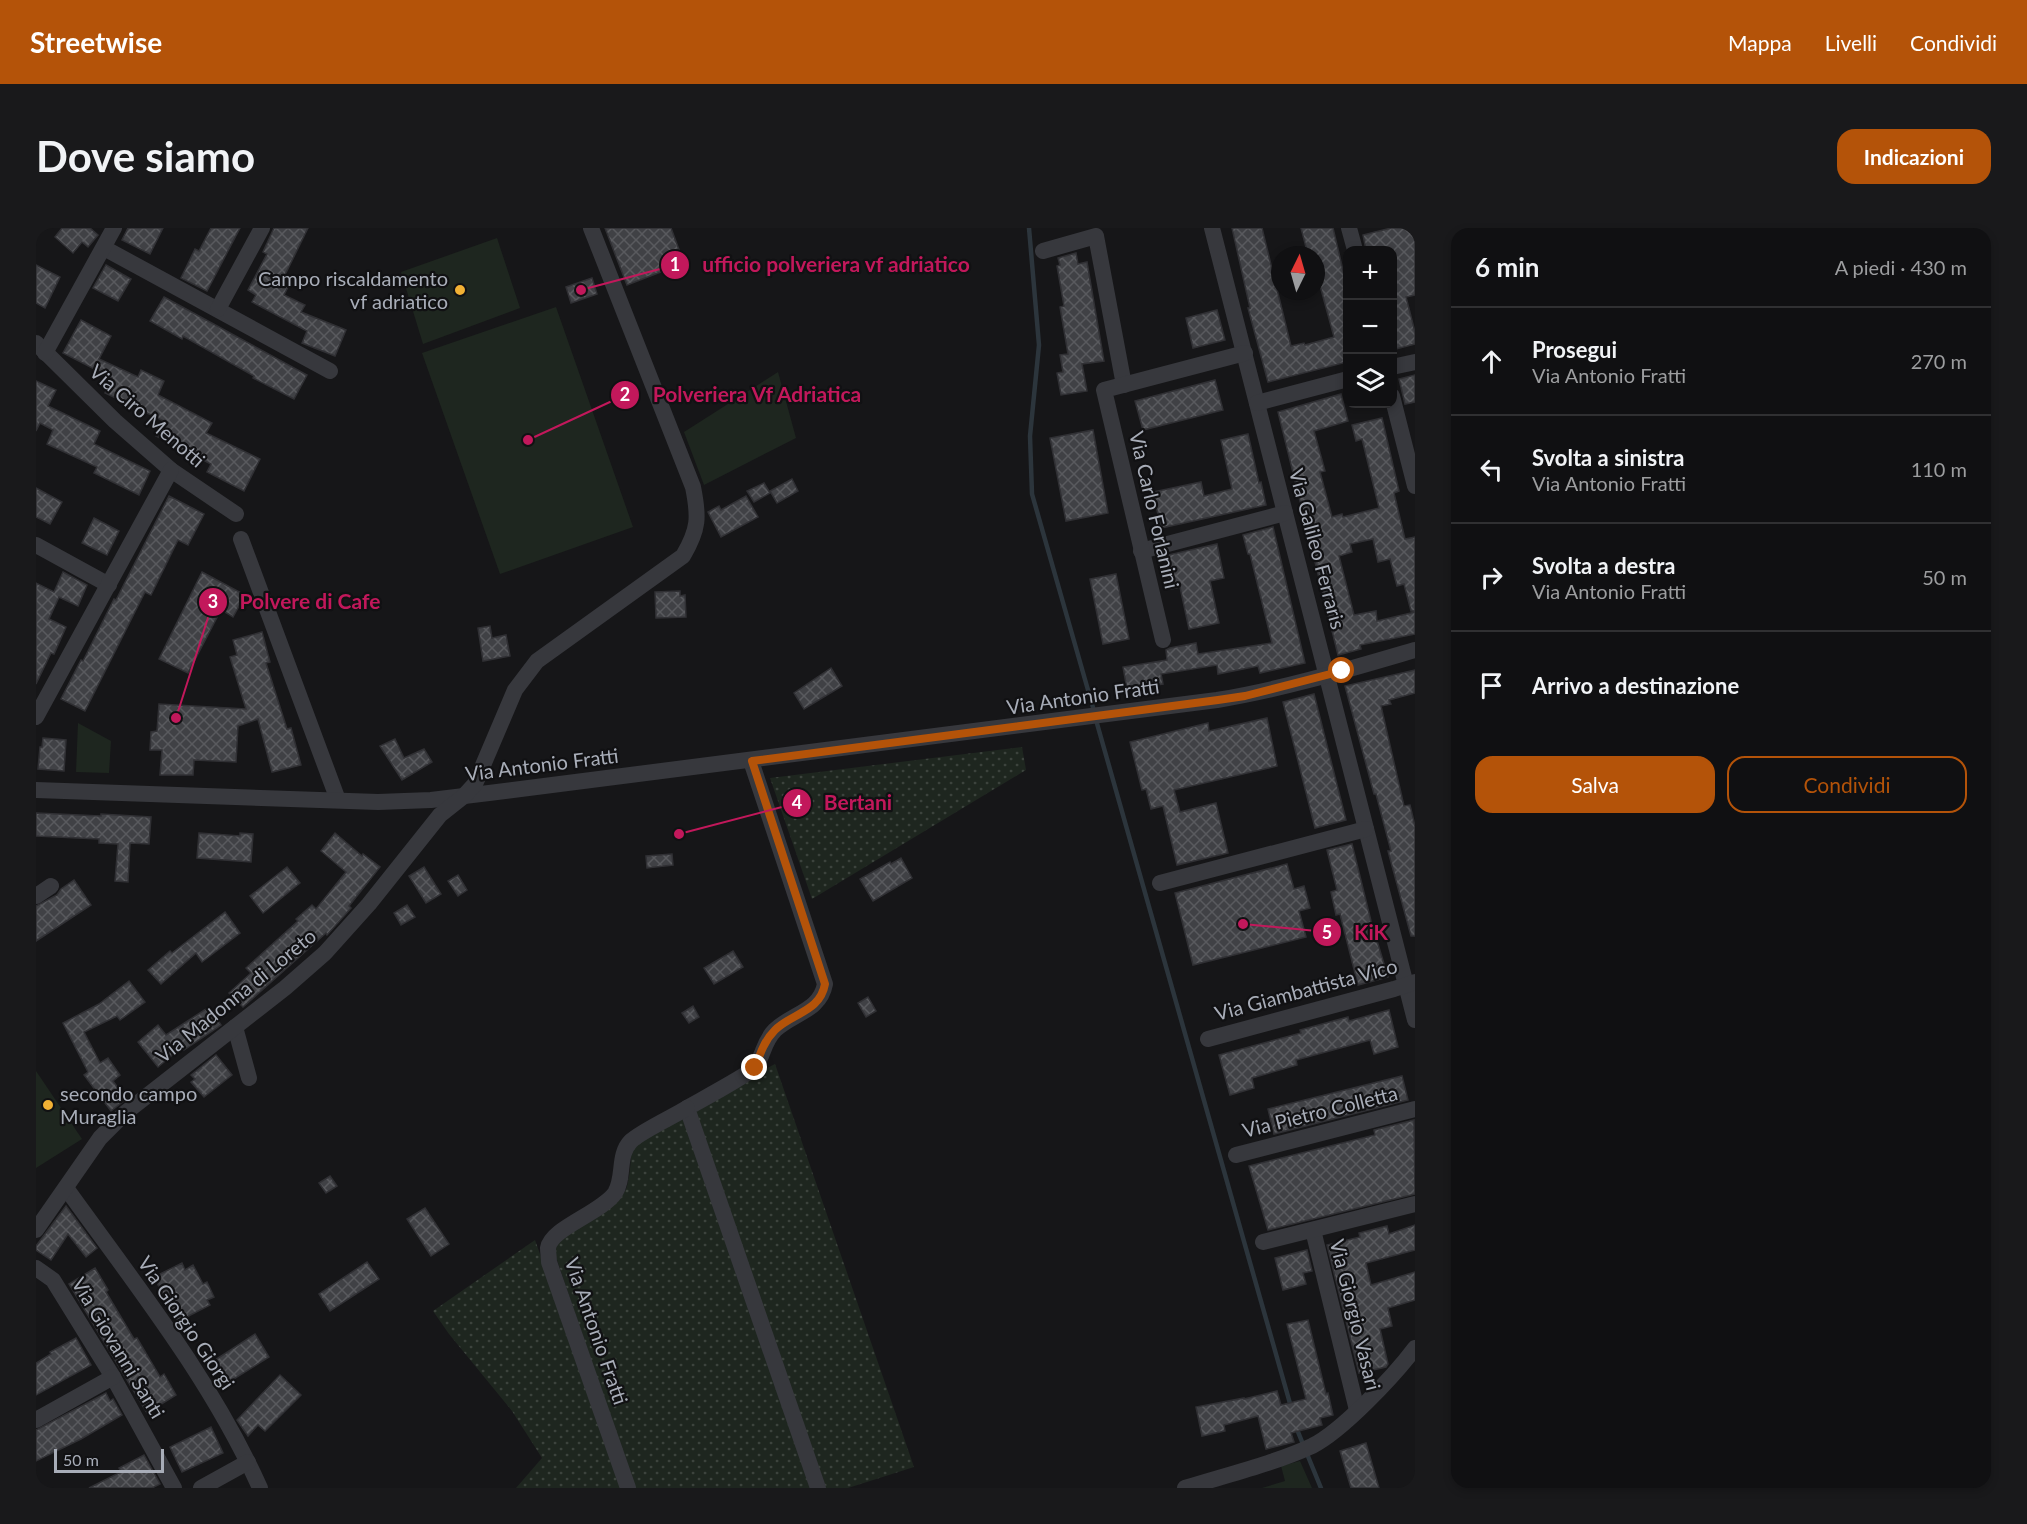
<!DOCTYPE html>
<html lang="it">
<meta charset="utf-8">
<style>
body{margin:0;font-family:Lato,sans-serif;background:#19191b;color:#f1f3f6}
.controls{position:absolute;right:18px;top:18px;display:grid;overflow:hidden;border-radius:12px;box-shadow:0 3px 9px #0003}
.controls button{width:54px;height:54px;display:grid;place-items:center;padding:0;border:0;border-bottom:2px solid #303032;background:#101012;color:#f1f3f6;font:30px sans-serif}
.compass{position:absolute;left:1235px;top:18px;width:54px;height:54px;border-radius:50%;background:#101012;box-shadow:0 3px 9px #0003;rotate:5deg}
.scale{position:absolute;left:18px;bottom:15px;width:110px;box-sizing:border-box;padding-left:6px;border:3px solid #a8adb8;border-top:0;font-size:16px;line-height:21px;white-space:nowrap;color:#a8adb8;-webkit-text-stroke:4px #111113;paint-order:stroke}
.stop{position:absolute;width:18px;height:18px;margin:-14px;border:4px solid #b45309;border-radius:50%;background:#fff}
.stop.end{background:#b45309;border-color:#fff;box-shadow:0 2px 6px #0008}
.list{margin:0;padding:0;list-style:none}
h2{display:flex;justify-content:space-between;align-items:center;height:78px;margin:0;padding:0 24px;font-size:26px}
h2 small{font-size:20px;font-weight:400;color:#9c9d9f}
.list li{display:grid;grid-template-columns:39px 1fr auto;gap:18px;align-items:center;box-sizing:border-box;height:108px;padding:0 24px;border-top:2px solid #303032}
.list b{display:block;font-size:22px;white-space:nowrap}
.list p{margin:0;font-size:20px;white-space:nowrap;color:#9c9d9f}
.list em{font-size:20px;font-style:normal;color:#9c9d9f}
.actions{display:flex;gap:12px;padding:18px 24px}
.actions a{flex:1;padding:14px 0;border:2px solid #b45309;border-radius:18px;text-align:center;font-size:21px;color:#b45309}
.actions .main{background:#b45309;color:#fff}
.icon{flex:none;width:33px;height:33px;fill:none;stroke:currentColor;stroke-width:2;stroke-linecap:round;stroke-linejoin:round}
.map{position:relative;flex:none;width:1379px;height:1260px;overflow:hidden;border-radius:18px}
header{display:flex;align-items:center;gap:36px;box-sizing:border-box;height:84px;padding:0 30px;background:#b45309;color:#fff}
header strong{font-size:28px}
nav{display:flex;gap:33px;margin-inline-start:auto;font-size:21px}
.intro{display:flex;align-items:center;justify-content:space-between;box-sizing:border-box;height:144px;padding:0 36px}
h1{margin:0;font-size:42px}
.button{padding:15px 27px;border-radius:18px;background:#b45309;color:#fff;font-size:21px;font-weight:700}
main{display:flex;gap:36px;padding:0 36px}
aside{flex:1;background:#101012;border-radius:18px;box-shadow:0 3px 9px #0003}
.map>svg:first-child{display:block}
.green{fill:#1e261f}
.garden{fill:url(#garden-dots)}
.lines{fill:none;stroke-linecap:round;stroke-linejoin:round}
.stream{stroke:#2c353c;stroke-width:4.5}
.building{fill:url(#building-cross-hatch);stroke:#303034;stroke-width:1.5}
.minor{stroke:#37383d;stroke-width:16}
.route{stroke:#b45309;stroke-width:8}
.poi-dot{fill:#f2b134;stroke:#111113;stroke-width:2}
.labels{text-anchor:middle;stroke-width:4.5;stroke-linejoin:round;paint-order:stroke}
.poi-label{font-size:20px;fill:#a8adb8;stroke:#111113;text-anchor:end}
.street-label{font-size:20px;fill:#a8adb8;stroke:#111113}
.leader{fill:none;stroke:#c2185b;stroke-width:2}
.callout-dot{fill:#c2185b;stroke:#111113;stroke-width:2}
.mark-label{font-size:18px;text-anchor:middle;font-weight:bold;fill:#fff}
.callout-label{font-size:21px;text-anchor:middle;font-weight:bold;fill:#c2185b;stroke:#111113;stroke-width:4.5;stroke-linejoin:round;paint-order:stroke}
</style>
<header>
<strong>Streetwise</strong>
<nav><a>Mappa</a><a>Livelli</a><a>Condividi</a></nav>
</header>
<div class="intro"><h1>Dove siamo</h1><a class="button">Indicazioni</a></div>
<main>
<div class="map">
<svg width="1379" height="1260" viewBox="0 0 1379 1260">
<defs>
<pattern id="garden-dots" width="8" height="8" patternUnits="userSpaceOnUse" patternTransform="scale(1.5)"><rect width="8" height="8" fill="#1e261f"/><path d="M2 2h.1M6 6h.1" fill="none" stroke="#3c433d" stroke-width="1.8" stroke-linecap="round"/></pattern>
<pattern id="building-cross-hatch" width="8" height="8" patternUnits="userSpaceOnUse" patternTransform="scale(1.5)"><rect width="8" height="8" fill="#404145"/><path d="M0 0l8 8M0 8l8-8" fill="none" stroke="#595a5e"/></pattern>
</defs>
<rect width="100%" height="100%" fill="#161618"/>
<!-- green -->
<g class="green">
<polygon points="461,10 484,80 387,116 365,44"/>
<polygon points="520,79 597,299 464,346 386,125"/>
<polygon points="742,144 760,210 668,257 648,204"/>
<polygon points="42,495 75,513 73,545 40,544"/>
<polygon points="0,843 46,911 0,940"/>
<polygon points="1264,1233 1276,1260 1226,1260 1249,1253 1245,1238"/>
</g>
<!-- garden -->
<g class="garden">
<polygon points="986,519 990,542 776,671 734,550"/>
<polygon points="739,836 878,1239 812,1260 790,1260 660,892 661,881 669,873"/>
<path d="M647 887 777 1260H598L517 1020C537 997 572 990 589 963 594 955 595 928 596 917Z"/>
<polygon points="499,1012 587,1260 480,1260 506,1230 476,1183 413,1106 397,1083"/>
</g>
<g class="lines">
<!-- stream -->
<g class="stream">
<polyline points="993,0 1003,117 994,208 996,266 1058,483"/>
<polyline points="1060,492 1255,1179"/>
<polyline points="1260,1199 1285,1260"/>
</g>
</g>
<!-- building -->
<g class="building">
<polygon points="26,0 54,0 62,7 52,19 46,14 37,25 19,9"/>
<polygon points="92,0 127,0 114,26 86,12"/>
<polygon points="175,0 204,0 171,63 145,50 159,21 163,23"/>
<polygon points="238,0 272,0 245,55 252,59 248,67 269,77 265,84 310,102 299,128 266,115 271,103 216,74 220,67 212,62 231,26 227,24"/>
<polygon points="569,0 635,0 648,35 591,57"/>
<polygon points="1196,0 1226,0 1255,118 1268,115 1269,117 1298,109 1283,54 1280,55 1280,27 1272,27 1265,0 1297,0 1311,59 1311,134 1232,154 1212,80 1214,80"/>
<polygon points="1355,0 1379,0 1379,67 1370,69 1379,104 1379,116 1356,122 1356,22 1330,22 1327,7"/>
<polygon points="1040,25 1042,36 1051,34 1068,133 1046,136 1051,163 1025,167 1021,145 1027,144 1024,127 1032,126 1024,79 1028,78 1021,38 1024,37 1022,30"/>
<polygon points="0,37 24,49 9,80 0,75"/>
<polygon points="70,37 95,51 82,73 57,60"/>
<polygon points="556,50 561,66 535,75 530,59"/>
<polygon points="128,69 271,147 258,171 217,150 218,148 147,108 146,111 114,93"/>
<polygon points="1181,82 1189,112 1157,120 1150,90"/>
<polygon points="45,92 75,108 63,131 102,149 105,142 128,153 122,167 176,195 170,205 224,231 208,263 171,244 175,236 120,208 128,193 69,165 76,150 27,125"/>
<polygon points="1379,147 1379,174 1369,176 1363,151"/>
<polygon points="1179,152 1187,182 1107,202 1099,173"/>
<polygon points="0,153 20,162 12,178 64,203 58,216 114,243 103,267 58,245 61,239 11,216 17,202 4,195 0,203"/>
<polygon points="1305,166 1312,193 1278,203 1289,243 1284,244 1296,289 1306,286 1307,289 1343,280 1326,211 1320,213 1316,197 1346,190 1363,263 1358,265 1369,311 1379,309 1379,383 1375,383 1368,356 1361,358 1354,331 1342,334 1337,311 1314,316 1316,324 1303,328 1318,387 1340,383 1341,393 1379,384 1379,406 1324,417 1325,421 1302,427 1242,184"/>
<polygon points="1057,202 1072,285 1030,293 1014,210"/>
<polygon points="1212,206 1223,255 1225,254 1230,277 1125,300 1117,264 1165,254 1168,268 1196,261 1185,212"/>
<polygon points="756,251 762,263 741,275 734,263"/>
<polygon points="728,255 734,265 718,274 711,263"/>
<polygon points="0,260 26,274 14,296 0,289"/>
<polygon points="133,268 168,286 152,317 142,312 115,367 109,364 49,483 25,471 45,432 47,433 78,371 80,372"/>
<polygon points="710,268 722,289 685,309 672,284 683,278 685,282"/>
<polygon points="58,290 83,303 71,327 46,315"/>
<polygon points="1237,299 1269,435 1224,445 1222,438 1182,446 1181,437 1125,446 1127,456 1091,461 1087,439 1131,432 1130,422 1134,420 1160,415 1162,426 1236,415 1214,326 1212,326 1207,307"/>
<polygon points="1181,316 1188,350 1174,353 1183,395 1153,401 1144,359 1135,361 1128,328"/>
<polygon points="27,344 51,357 42,378 23,369 13,391 30,399 18,426 15,425 0,456 0,355 18,364"/>
<polygon points="166,344 209,367 197,389 189,384 187,378 152,445 123,431"/>
<polygon points="1080,346 1093,411 1067,416 1054,351"/>
<polygon points="644,363 644,368 649,367 650,389 620,390 619,364"/>
<polygon points="454,398 456,410 470,407 474,428 447,433 442,400"/>
<polygon points="226,404 234,434 230,435 251,501 255,500 265,537 236,544 222,491 202,498 200,534 158,532 157,547 124,547 126,522 114,522 115,504 121,503 123,476 210,481 194,429 201,427 197,412"/>
<polygon points="795,440 806,458 768,481 758,465"/>
<polygon points="1379,442 1379,465 1353,472 1355,476 1345,478 1368,578 1374,577 1379,598 1379,708 1375,708 1352,623 1355,623 1340,566 1338,566 1309,458"/>
<polygon points="1278,466 1310,592 1279,600 1247,474"/>
<polygon points="1231,490 1241,538 1138,562 1144,584 1180,575 1192,625 1141,637 1127,578 1115,581 1110,561 1106,562 1094,514 1172,495 1173,503"/>
<polygon points="7,510 30,512 28,543 2,541 4,519 6,519"/>
<polygon points="359,511 368,530 388,521 396,534 366,552 344,518"/>
<polygon points="0,585 65,588 65,586 115,589 113,616 94,615 92,654 79,653 82,616 63,615 63,611 0,608"/>
<polygon points="163,605 204,608 204,605 217,606 215,634 161,630"/>
<polygon points="299,605 326,628 327,626 344,639 313,678 315,680 291,707 290,705 207,779 193,765 215,745 210,740 262,693 260,691 276,677 280,681 310,644 285,623"/>
<polygon points="1316,616 1335,693 1352,749 1322,757 1304,686 1300,687 1295,664 1301,662 1291,622"/>
<polygon points="636,626 637,637 611,640 610,628"/>
<polygon points="865,630 876,650 837,673 824,651 854,634 855,636"/>
<polygon points="1251,636 1258,661 1268,658 1274,680 1263,683 1270,709 1157,737 1139,665"/>
<polygon points="251,639 264,655 227,685 214,668"/>
<polygon points="388,639 405,666 390,675 373,648"/>
<polygon points="422,647 431,662 422,668 412,653"/>
<polygon points="38,652 55,677 0,713 0,678 21,667 25,661"/>
<polygon points="371,677 379,689 365,697 358,685"/>
<polygon points="189,684 204,705 166,734 160,725 125,756 112,742 134,723 136,725"/>
<polygon points="697,723 707,739 678,756 668,740"/>
<polygon points="93,753 109,774 84,792 81,788 48,804 64,835 72,830 84,847 77,853 90,871 75,883 48,847 52,844 27,795 63,776"/>
<polygon points="832,769 840,783 830,789 822,775"/>
<polygon points="657,778 663,789 653,795 646,785"/>
<polygon points="173,779 185,797 148,822 146,819 122,839 102,814 122,797 130,807"/>
<polygon points="1353,782 1362,819 1338,826 1334,812 1260,832 1261,837 1216,850 1218,860 1194,867 1183,827 1265,805 1264,802 1312,789 1313,793"/>
<polygon points="180,827 196,847 168,869 155,854 159,851 155,847"/>
<polygon points="1366,848 1372,872 1238,906 1232,881"/>
<polygon points="1378,892 1379,966 1232,1002 1213,938 1339,907 1338,902"/>
<polygon points="294,948 301,958 290,965 283,955"/>
<polygon points="30,978 61,1020 50,1029 32,1006 15,1032 0,1022 0,1018"/>
<polygon points="389,980 413,1016 395,1028 371,991"/>
<polygon points="1379,997 1379,1022 1330,1035 1335,1057 1379,1044 1379,1072 1352,1080 1356,1098 1344,1101 1352,1136 1350,1139 1323,1145 1291,1017 1324,1009 1323,1005 1351,998 1353,1006"/>
<polygon points="1271,1022 1276,1043 1267,1045 1270,1056 1247,1062 1239,1030"/>
<polygon points="331,1034 343,1051 294,1083 283,1066"/>
<polygon points="146,1035 149,1042 157,1037 167,1056 171,1054 178,1069 171,1072 174,1077 141,1094 118,1049"/>
<polygon points="59,1040 72,1062 70,1064 98,1111 101,1110 124,1149 128,1146 140,1167 111,1185 33,1056"/>
<polygon points="1272,1092 1290,1166 1292,1165 1297,1187 1284,1190 1286,1197 1255,1205 1258,1214 1230,1221 1222,1188 1188,1197 1189,1203 1166,1208 1160,1179 1208,1170 1208,1171 1241,1163 1245,1177 1270,1171 1251,1096"/>
<polygon points="219,1106 233,1129 193,1154 179,1132"/>
<polygon points="40,1110 55,1137 0,1167 0,1135 15,1126 14,1124"/>
<polygon points="244,1147 265,1167 229,1203 222,1197 212,1208 201,1192"/>
<polygon points="70,1165 74,1173 77,1171 86,1187 45,1211 0,1233 0,1202"/>
<polygon points="175,1199 187,1225 146,1244 134,1219"/>
<polygon points="1330,1215 1343,1260 1315,1260 1304,1223"/>
<polygon points="108,1227 124,1256 116,1260 53,1260 85,1244 83,1240"/>
</g>
<g class="lines">
<!-- minor -->
<g class="minor">
<polyline points="1176,0 1379,792"/>
<polyline points="1313,0 1319,22"/>
<polyline points="68,20 294,143"/>
<polyline points="1007,23 1060,8 1088,157"/>
<polyline points="182,81 226,0"/>
<polyline points="0,115 79,193 135,242 200,286"/>
<polyline points="9,125 78,0"/>
<polyline points="1356,139 1379,134"/>
<polyline points="1356,168 1379,258"/>
<polyline points="1221,175 1312,151"/>
<polyline points="205,311 302,572"/>
<polyline points="0,317 73,357"/>
<polyline points="1105,323 1249,285"/>
<polyline points="1127,412 1068,162 1209,125"/>
<polyline points="0,489 135,242"/>
<path d="M715 533 789 756C784 783 757 785 739 802 727 814 728 827 719 839 714 846 663 873 651 880L782 1260"/>
<path d="M0 562 342 574 395 572 453 565 1181 472C1248 461 1314 441 1379 422"/>
<polyline points="1124,655 1330,601"/>
<polyline points="0,668 15,658"/>
<polyline points="199,799 213,850"/>
<polyline points="1172,811 1358,761 1379,754"/>
<polyline points="1200,927 1379,881"/>
<path d="M30 960C99 1056 175 1151 224 1260"/>
<path d="M0 1002 64 910 89 885 249 760 289 725 333 676 404 587 428 568 439 556 479 462 501 433 647 328C663 301 663 289 657 259L555 0"/>
<polyline points="1277,1002 1321,1182"/>
<polyline points="1227,1014 1379,976"/>
<polyline points="0,1040 17,1052 77,1149 138,1260"/>
<polyline points="0,1192 77,1149"/>
<polyline points="165,1260 212,1234"/>
<path d="M592 1260 513 1034C513 1030 512 1024 512 1020 515 1000 565 985 579 965 589 949 581 927 595 913 604 904 638 888 651 880"/>
<path d="M1149 1260C1190 1247 1237 1236 1276 1218 1306 1203 1358 1148 1379 1120"/>
</g>
</g>
<g class="lines">
<!-- route -->
<path class="route" d="M719 840C724 826 728 813 739 802 756 785 784 784 789 756L716 533 1182 472 1209 468 1306 443"/>
</g>
<!-- markers -->
<g class="poi-dot">
<circle cx="424" cy="62" r="6"/>
<circle cx="12" cy="877" r="6"/>
</g>
<g class="labels">
<!-- poi labels -->
<g class="poi-label">
<text x="412" y="58">Campo riscaldamento<tspan x="412" dy="23">vf adriatico</tspan></text>
<text x="24" y="873" text-anchor="start">secondo campo<tspan x="24" dy="23">Muraglia</tspan></text>
</g>
<!-- street labels -->
<g class="street-label">
<text transform="translate(111 188) rotate(41)" y="7">Via Ciro Menotti</text>
<text transform="translate(1118 282) rotate(77)" y="7">Via Carlo Forlanini</text>
<text transform="translate(1281 321) rotate(75)" y="7">Via Galileo Ferraris</text>
<text transform="translate(1047 469) rotate(-8)" y="7">Via Antonio Fratti</text>
<text transform="translate(506 537) rotate(-7)" y="7">Via Antonio Fratti</text>
<text transform="translate(1270 762) rotate(-15)" y="7">Via Giambattista Vico</text>
<text transform="translate(200 768) rotate(-39)" y="7">Via Madonna di Loreto</text>
<text transform="translate(1284 884) rotate(-14)" y="7">Via Pietro Colletta</text>
<text transform="translate(1319 1087) rotate(76)" y="7">Via Giorgio Vasari</text>
<text transform="translate(150 1095) rotate(56)" y="7">Via Giorgio Giorgi</text>
<text transform="translate(560 1103) rotate(71)" y="7">Via Antonio Fratti</text>
<text transform="translate(82 1120) rotate(59)" y="7">Via Giovanni Santi</text>
</g>
</g>
<!-- callouts -->
<path class="leader" d="M545 62L639 37M492 212L589 167M140 490L177 374M643 606L761 575M1207 696L1291 704"/>
<g class="callout-dot">
<circle cx="545" cy="62" r="6"/>
<circle cx="492" cy="212" r="6"/>
<circle cx="140" cy="490" r="6"/>
<circle cx="643" cy="606" r="6"/>
<circle cx="1207" cy="696" r="6"/>
<circle cx="639" cy="37" r="15"/>
<circle cx="589" cy="167" r="15"/>
<circle cx="177" cy="374" r="15"/>
<circle cx="761" cy="575" r="15"/>
<circle cx="1291" cy="704" r="15"/>
</g>
<g class="mark-label">
<text x="639" y="43">1</text>
<text x="589" y="173">2</text>
<text x="177" y="380">3</text>
<text x="761" y="581">4</text>
<text x="1291" y="711">5</text>
</g>
<g class="callout-label">
<text x="800" y="44">ufficio polveriera vf adriatico</text>
<text x="721" y="174">Polveriera Vf Adriatica</text>
<text x="274" y="381">Polvere di Cafe</text>
<text x="822" y="582">Bertani</text>
<text x="1335" y="712">KiK</text>
</g>
</svg>
<div class="controls">
<button>+</button>
<button>−</button>
<button><svg class="icon" aria-label="layers" viewBox="0 0 24 24"><path d="M12 4l9 5-9 5-9-5zM3 14l9 5 9-5"/></svg></button>
</div>
<svg class="compass" viewBox="-18 -18 36 36"><path d="M0-13l5 13h-10z" fill="#e53935"/><path d="M0 13l5-13h-10z" fill="#9c9d9f"/></svg>
<div class="scale">50 m</div>
<div class="stop" style="left:1306px;top:443px"></div>
<div class="stop end" style="left:719px;top:840px"></div>
</div>
<aside>
<h2>6 min<small>A piedi · 430 m</small></h2>
<ul class="list">
<li><svg class="icon" aria-label="ahead" viewBox="0 0 24 24"><path d="M12 20V5M6 11l6-6 6 6"/></svg><div><b>Prosegui</b><p>Via Antonio Fratti</p></div><em>270 m</em></li>
<li><svg class="icon" aria-label="left" viewBox="0 0 24 24"><path d="M17 20v-9H6M10 6l-5 5 5 5"/></svg><div><b>Svolta a sinistra</b><p>Via Antonio Fratti</p></div><em>110 m</em></li>
<li><svg class="icon" aria-label="right" viewBox="0 0 24 24"><path d="M7 20v-9h11M14 6l5 5-5 5"/></svg><div><b>Svolta a destra</b><p>Via Antonio Fratti</p></div><em>50 m</em></li>
<li><svg class="icon" aria-label="arrive" viewBox="0 0 24 24"><path d="M6 21V4h12l-3 4 3 4H6"/></svg><div><b>Arrivo a destinazione</b></div></li>
</ul>
<div class="actions"><a class="main">Salva</a><a>Condividi</a></div>
</aside>
</main>
